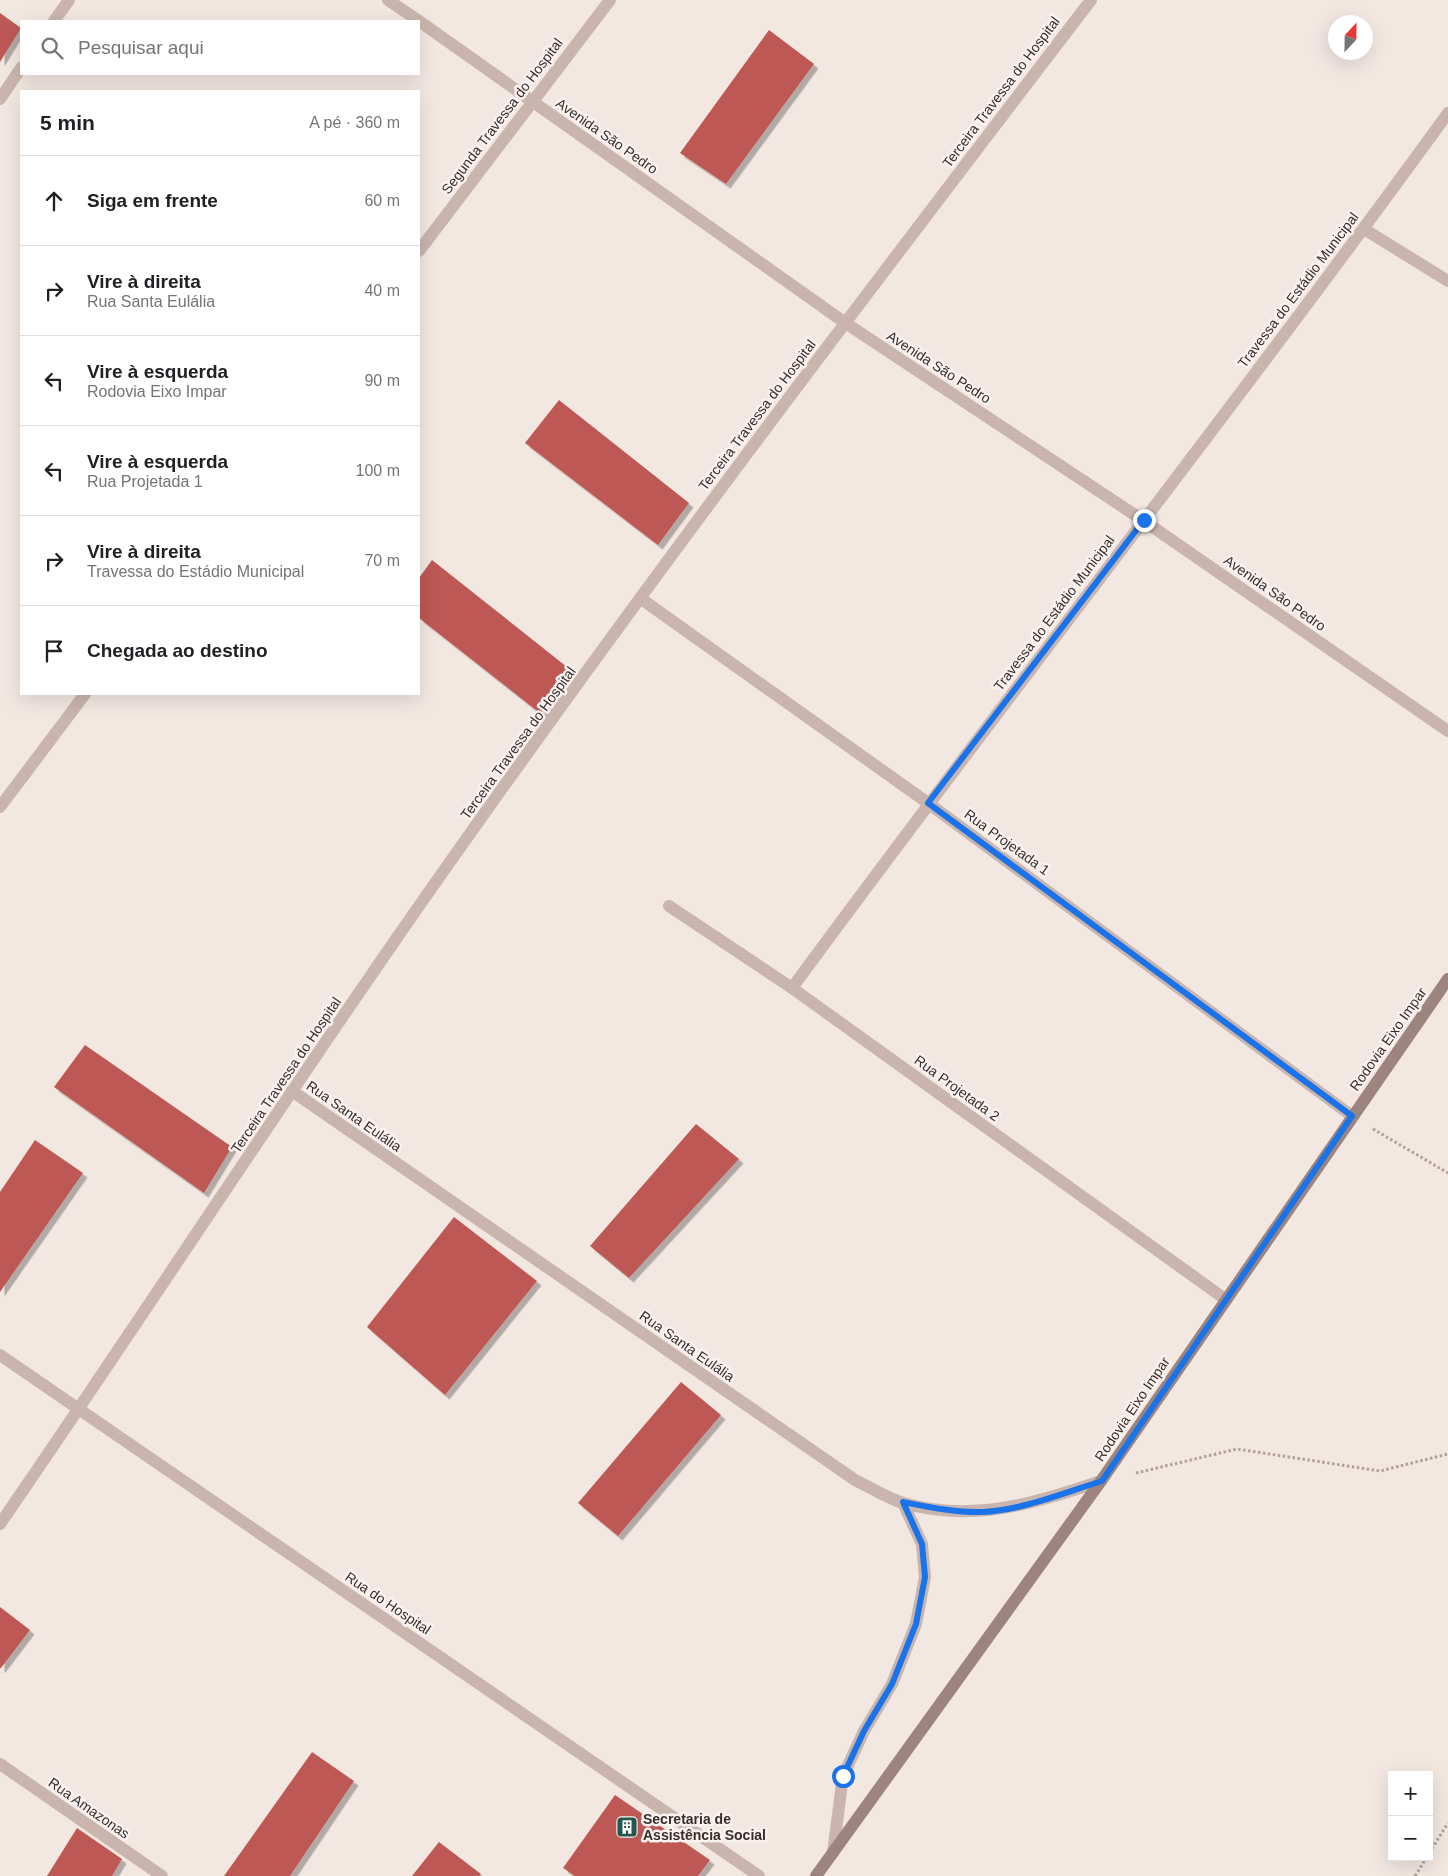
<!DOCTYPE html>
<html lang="pt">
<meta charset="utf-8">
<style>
body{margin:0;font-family:Arial,sans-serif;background:#f6f6f6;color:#202124}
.controls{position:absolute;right:15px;bottom:15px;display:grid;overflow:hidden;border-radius:0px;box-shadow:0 5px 20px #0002}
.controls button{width:45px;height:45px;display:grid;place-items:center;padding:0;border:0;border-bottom:1px solid #e0e0e0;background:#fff;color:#202124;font:25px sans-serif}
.compass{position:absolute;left:1328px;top:15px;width:45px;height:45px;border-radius:50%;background:#fff;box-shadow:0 5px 20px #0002;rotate:22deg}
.stop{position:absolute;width:15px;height:15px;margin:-11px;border:4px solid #1a73e8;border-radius:50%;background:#fff}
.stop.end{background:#1a73e8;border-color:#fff;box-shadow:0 1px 5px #0008}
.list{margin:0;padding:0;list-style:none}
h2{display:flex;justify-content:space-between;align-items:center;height:65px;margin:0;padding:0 20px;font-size:21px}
h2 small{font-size:16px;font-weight:400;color:#757577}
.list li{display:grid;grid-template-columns:32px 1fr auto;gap:15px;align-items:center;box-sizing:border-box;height:90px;padding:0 20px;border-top:1px solid #e0e0e0}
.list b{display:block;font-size:19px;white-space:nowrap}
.list p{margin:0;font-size:16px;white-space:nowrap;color:#757577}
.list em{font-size:16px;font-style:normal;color:#757577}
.icon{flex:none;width:28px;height:28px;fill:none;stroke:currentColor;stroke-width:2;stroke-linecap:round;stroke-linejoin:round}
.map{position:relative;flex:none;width:1448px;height:1876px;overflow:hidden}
.search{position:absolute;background:#fff;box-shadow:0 5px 20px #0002;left:20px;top:20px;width:400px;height:55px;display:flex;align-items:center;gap:12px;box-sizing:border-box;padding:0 18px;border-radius:0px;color:#757577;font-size:19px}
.panel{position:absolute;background:#fff;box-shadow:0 5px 20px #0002;left:20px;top:90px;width:400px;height:605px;border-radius:0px}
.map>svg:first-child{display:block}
.building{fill:#bd5954;filter:url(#shadow)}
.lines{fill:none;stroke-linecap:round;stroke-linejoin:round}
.path{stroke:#b59f98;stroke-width:3;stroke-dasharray:2.5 2.5;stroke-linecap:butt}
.street{stroke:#c9b5ae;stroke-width:12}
.secondary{stroke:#9d847f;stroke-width:12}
.route{stroke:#1a73e8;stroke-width:6}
.labels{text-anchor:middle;stroke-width:5;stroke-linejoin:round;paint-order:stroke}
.street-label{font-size:14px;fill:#392d2c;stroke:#f9f2ee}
.poi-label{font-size:14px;font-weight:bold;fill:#392d2c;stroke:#f9f2ee;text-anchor:start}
</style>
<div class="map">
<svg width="1448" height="1876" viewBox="0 0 1448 1876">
<defs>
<filter id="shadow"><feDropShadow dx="4.5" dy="4.5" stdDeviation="0" flood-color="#0004"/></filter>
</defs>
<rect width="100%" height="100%" fill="#f2e7e1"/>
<!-- building -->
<g class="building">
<polygon points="0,13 21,28 0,62"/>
<polygon points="769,30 814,64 726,184 680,153"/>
<polygon points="559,400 689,503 658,545 525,443"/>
<polygon points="432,560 572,671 541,714 419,618 419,578"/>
<polygon points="85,1045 232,1147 204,1193 54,1087"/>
<polygon points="696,1124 739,1159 629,1278 590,1246"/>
<polygon points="35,1140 83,1173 0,1292 0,1192"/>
<polygon points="454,1217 537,1281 445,1395 367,1327"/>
<polygon points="681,1382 721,1415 618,1536 578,1503"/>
<polygon points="0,1607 30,1630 1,1668 0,1668"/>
<polygon points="312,1752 354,1781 290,1876 224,1876"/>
<polygon points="615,1795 710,1860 698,1876 575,1876 563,1868"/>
<polygon points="77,1828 122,1859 112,1876 47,1876"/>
<polygon points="439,1842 481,1874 479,1876 412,1876"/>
</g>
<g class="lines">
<!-- path -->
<g class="path">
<polyline points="1373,1129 1448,1173"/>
<polyline points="1136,1473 1237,1449 1380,1471 1448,1454"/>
<polyline points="1429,1853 1448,1823"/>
<polyline points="1415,1876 1427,1857"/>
</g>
<!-- street -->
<g class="street">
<polyline points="388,0 419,21"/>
<polyline points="54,21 69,0"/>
<polyline points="419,21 844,322 1144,521 1448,731"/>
<polyline points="0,99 21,68"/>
<polyline points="1364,229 1448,281"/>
<polyline points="419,251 610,0"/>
<polyline points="640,598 928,803 1352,1116"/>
<polyline points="0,807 85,694"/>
<polyline points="669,906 792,988 1225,1299"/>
<path d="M792 988C1008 694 1234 408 1448 113"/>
<path d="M292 1091 855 1480C870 1487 887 1498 903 1503 974 1523 1035 1503 1101 1481"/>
<polyline points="0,1355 759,1876"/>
<path d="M0 1524C139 1322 272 1117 412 916 630 604 860 302 1091 0"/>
<polyline points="0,1764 162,1876"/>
<polyline points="833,1853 843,1776 864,1731 892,1684 916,1624 925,1577 922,1544 903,1503"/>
</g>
<!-- secondary -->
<polyline class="secondary" points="816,1876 1101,1481 1448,979"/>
</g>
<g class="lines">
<!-- route -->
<path class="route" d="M843 1776 864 1731 892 1684 916 1624 925 1577 922 1544 903 1502C929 1507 956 1513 983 1512 1023 1510 1063 1493 1102 1481L1352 1116 928 803 1144 520"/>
</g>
<!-- icons -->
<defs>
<g id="building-square" transform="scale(1.125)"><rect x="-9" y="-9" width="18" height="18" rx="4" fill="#245750" stroke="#f9f2ee"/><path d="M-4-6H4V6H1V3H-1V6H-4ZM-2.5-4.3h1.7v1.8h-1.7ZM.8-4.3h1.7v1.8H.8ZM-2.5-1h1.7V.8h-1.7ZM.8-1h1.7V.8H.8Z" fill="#fff"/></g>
</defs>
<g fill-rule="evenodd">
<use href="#building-square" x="627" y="1827"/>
</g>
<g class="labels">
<!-- street labels -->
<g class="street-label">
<text transform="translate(1001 92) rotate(-53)" y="5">Terceira Travessa do Hospital</text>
<text transform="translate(502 116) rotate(-53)" y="5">Segunda Travessa do Hospital</text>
<text transform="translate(607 136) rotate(35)" y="5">Avenida São Pedro</text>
<text transform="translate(1298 290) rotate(-53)" y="5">Travessa do Estádio Municipal</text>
<text transform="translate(939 367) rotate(33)" y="5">Avenida São Pedro</text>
<text transform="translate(757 415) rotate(-53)" y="5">Terceira Travessa do Hospital</text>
<text transform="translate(1275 593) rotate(35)" y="5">Avenida São Pedro</text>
<text transform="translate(1054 613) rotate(-53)" y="5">Travessa do Estádio Municipal</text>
<text transform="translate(518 743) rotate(-54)" y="5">Terceira Travessa do Hospital</text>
<text transform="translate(1007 842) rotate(36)" y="5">Rua Projetada 1</text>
<text transform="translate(1388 1039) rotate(-55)" y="5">Rodovia Eixo Impar</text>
<text transform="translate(286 1075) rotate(-56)" y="5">Terceira Travessa do Hospital</text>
<text transform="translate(957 1088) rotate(36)" y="5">Rua Projetada 2</text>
<text transform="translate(354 1116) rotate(35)" y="5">Rua Santa Eulália</text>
<text transform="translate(687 1346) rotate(35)" y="5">Rua Santa Eulália</text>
<text transform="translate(1132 1409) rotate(-56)" y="5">Rodovia Eixo Impar</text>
<text transform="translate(388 1603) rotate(34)" y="5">Rua do Hospital</text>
<text transform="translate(89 1808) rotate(35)" y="5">Rua Amazonas</text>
</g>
<!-- poi labels -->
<g class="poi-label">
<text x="643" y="1824">Secretaria de<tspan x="643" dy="16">Assistência Social</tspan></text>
</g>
</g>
</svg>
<div class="controls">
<button>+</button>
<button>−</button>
</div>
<svg class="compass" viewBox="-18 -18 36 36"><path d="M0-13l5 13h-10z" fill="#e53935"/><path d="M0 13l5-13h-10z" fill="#757577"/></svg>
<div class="stop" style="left:843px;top:1776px"></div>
<div class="stop end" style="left:1144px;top:520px"></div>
<div class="search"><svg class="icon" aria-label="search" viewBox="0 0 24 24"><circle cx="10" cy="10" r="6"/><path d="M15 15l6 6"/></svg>Pesquisar aqui</div>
<section class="panel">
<h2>5 min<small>A pé · 360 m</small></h2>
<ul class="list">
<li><svg class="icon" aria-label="ahead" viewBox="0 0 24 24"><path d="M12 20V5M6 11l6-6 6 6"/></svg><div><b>Siga em frente</b></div><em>60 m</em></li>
<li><svg class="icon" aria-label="right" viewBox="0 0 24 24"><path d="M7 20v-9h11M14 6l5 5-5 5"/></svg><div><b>Vire à direita</b><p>Rua Santa Eulália</p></div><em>40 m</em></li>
<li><svg class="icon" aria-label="left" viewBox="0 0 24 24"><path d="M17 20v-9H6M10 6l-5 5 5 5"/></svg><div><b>Vire à esquerda</b><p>Rodovia Eixo Impar</p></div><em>90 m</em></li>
<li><svg class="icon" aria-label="left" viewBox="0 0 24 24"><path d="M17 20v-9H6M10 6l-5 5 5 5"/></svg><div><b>Vire à esquerda</b><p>Rua Projetada 1</p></div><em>100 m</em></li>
<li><svg class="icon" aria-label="right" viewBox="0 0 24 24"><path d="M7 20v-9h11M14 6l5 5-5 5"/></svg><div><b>Vire à direita</b><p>Travessa do Estádio Municipal</p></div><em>70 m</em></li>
<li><svg class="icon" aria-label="arrive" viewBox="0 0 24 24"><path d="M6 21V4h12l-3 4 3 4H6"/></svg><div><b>Chegada ao destino</b></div></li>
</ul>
</section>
</div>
